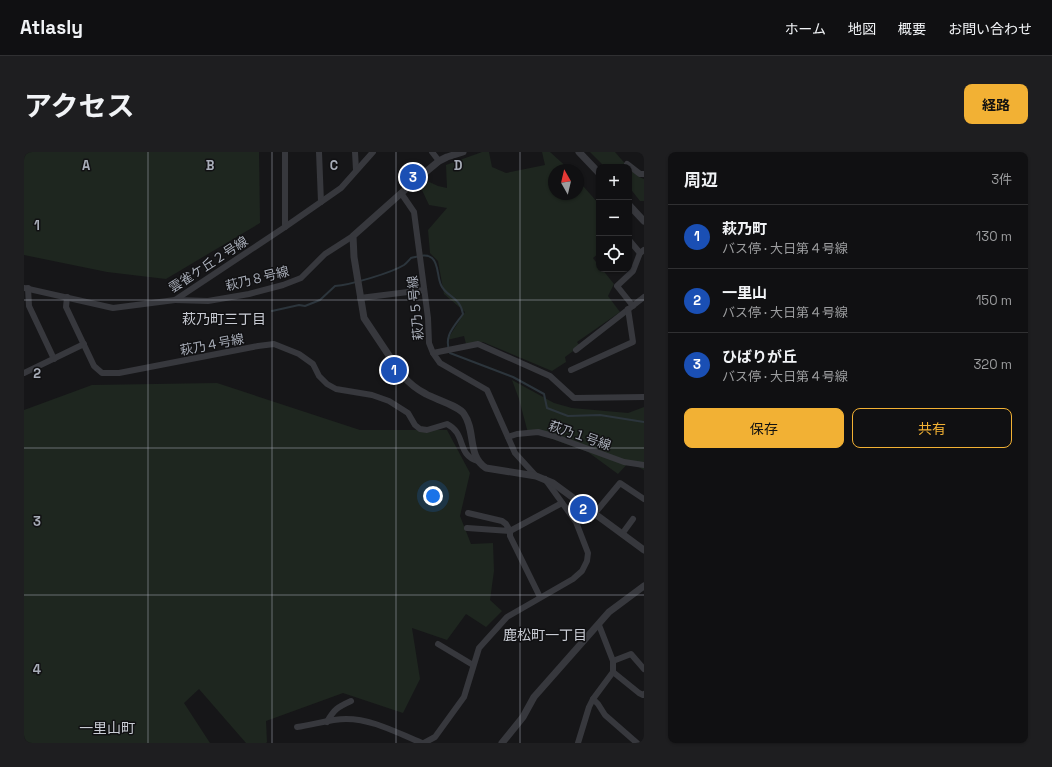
<!DOCTYPE html>
<html lang="ja">
<meta charset="utf-8">
<style>
body{margin:0;font-family:"Space Grotesk","Noto Sans JP",sans-serif;background:#1e1e20;color:#f1f3f6}
.controls{position:absolute;right:12px;top:12px;display:grid;overflow:hidden;border-radius:8px;box-shadow:0 1px 3px #0004}
.controls button{width:36px;height:36px;display:grid;place-items:center;padding:0;border:0;border-bottom:1px solid #303032;background:#101012;color:#f1f3f6;font:20px sans-serif}
.compass{position:absolute;left:524px;top:12px;width:36px;height:36px;border-radius:50%;background:#101012;box-shadow:0 1px 3px #0004;rotate:352deg}
.you{position:absolute;left:409px;top:344px;width:14px;height:14px;margin:-10px;border:3px solid #fff;border-radius:50%;background:#1a73e8;box-shadow:0 0 0 6px #1a73e833}
.badge{display:grid;place-items:center;width:26px;height:26px;border-radius:50%;background:#f2b134;color:#fff;font-size:13px;font-weight:700}
.pin{position:absolute;translate:-50% -50%;border:2px solid #fff;box-shadow:0 1px 4px #0006}
.list{margin:0;padding:0;list-style:none}
h2{display:flex;justify-content:space-between;align-items:center;height:52px;margin:0;padding:0 16px;font-size:17px}
h2 small{font-size:13px;font-weight:400;color:#9c9d9f}
.list li{display:grid;grid-template-columns:26px 1fr auto;gap:12px;align-items:center;box-sizing:border-box;height:64px;padding:0 16px;border-top:1px solid #303032}
.list b{display:block;font-size:15px;white-space:nowrap}
.list p{margin:0;font-size:13px;white-space:nowrap;color:#9c9d9f}
.list em{font-size:13px;font-style:normal;color:#9c9d9f}
.actions{display:flex;gap:8px;padding:12px 16px}
.actions a{flex:1;padding:9px 0;border:1px solid #f2b134;border-radius:8px;text-align:center;font-size:14px;color:#f2b134}
.actions .main{background:#f2b134;color:#111}
.icon{flex:none;width:22px;height:22px;fill:none;stroke:currentColor;stroke-width:2;stroke-linecap:round;stroke-linejoin:round}
.map{position:relative;flex:none;width:620px;height:591px;overflow:hidden;border-radius:8px}
header{display:flex;align-items:center;gap:24px;box-sizing:border-box;height:56px;padding:0 20px;background:#101012;border-bottom:1px solid #303032}
header strong{font-size:19px}
nav{display:flex;gap:22px;margin-inline-start:auto;font-size:14px}
.intro{display:flex;align-items:center;justify-content:space-between;box-sizing:border-box;height:96px;padding:0 24px}
h1{margin:0;font-size:28px}
.button{padding:10px 18px;border-radius:8px;background:#f2b134;color:#111;font-size:14px;font-weight:700}
main{display:flex;gap:24px;padding:0 24px}
aside{flex:1;background:#101012;border-radius:8px;box-shadow:0 1px 3px #0004}
.map>svg:first-child{display:block}
.green{fill:#1e261f}
.lines{fill:none;stroke-linecap:round;stroke-linejoin:round}
.stream{stroke:#2c353c;stroke-width:2}
.minor{stroke:#37383d;stroke-width:6}
.tertiary{stroke:#37383d;stroke-width:7}
.grid{fill:none;stroke:#a8adb8;stroke-width:1;stroke-opacity:0.55}
.labels{text-anchor:middle;stroke-width:3;stroke-linejoin:round;paint-order:stroke}
.street-label{font-size:13px;fill:#a8adb8;stroke:#111113}
.neighbourhood-label{font-size:14px;fill:#c9ccd4;stroke:#111113}
.grid-label{font-size:13px;text-anchor:middle;font-weight:bold;fill:#a8adb8;stroke:#111113;stroke-width:3;stroke-linejoin:round;paint-order:stroke}
</style>
<header>
<strong>Atlasly</strong>
<nav><a>ホーム</a><a>地図</a><a>概要</a><a>お問い合わせ</a></nav>
</header>
<div class="intro"><h1>アクセス</h1><a class="button">経路</a></div>
<main>
<div class="map">
<svg width="620" height="591" viewBox="0 0 620 591">
<rect width="100%" height="100%" fill="#161618"/>
<!-- green -->
<g class="green">
<polygon points="0,0 235,0 236,71 142,127 83,120 0,103"/>
<polygon points="458,0 465,0 468,15 482,21 521,13 518,0 526,0 546,18 530,18 530,42 554,42 554,25 558,29 559,34 575,52 575,101 569,106 575,114 575,117 578,117 590,132 584,144 596,160 553,190 556,194 541,205 542,210 528,219 459,190 442,192 440,184 423,188 441,160 420,142 414,109 406,101 404,78 423,56 405,53 397,36 403,29 414,34 423,36 422,13"/>
<polygon points="566,0 591,0 604,15 581,15"/>
<polygon points="605,16 615,25 620,27 620,49 616,49 605,35"/>
<polygon points="488,228 530,251 548,256 604,261 620,255 620,318 605,310 594,322 564,300 517,283 504,281 495,247"/>
<polygon points="193,231 336,278 423,278 446,321 436,364 447,392 469,391 470,419 466,448 478,459 462,475 442,462 423,488 388,476 396,527 379,561 319,541 242,569 243,590 242,591 222,591 175,537 160,551 186,591 0,591 0,258 68,233"/>
</g>
<g class="lines">
<!-- stream -->
<path class="stream" d="M248 159 275 153 281 154 296 148 311 134C326 133 367 121 380 113 383 111 385 108 387 106 393 105 402 101 408 106 415 112 413 125 417 133 422 145 436 144 439 162 430 175 419 184 426 201L489 225 520 242 523 256 544 264 576 263 620 270"/>
<!-- minor -->
<g class="minor">
<polyline points="261,0 261,75"/>
<polyline points="295,0 297,50"/>
<polyline points="331,0 332,18"/>
<polyline points="408,0 415,9"/>
<polyline points="603,12 616,22 620,22"/>
<polyline points="377,41 390,60 404,166 405,191 409,201 416,211 463,238 491,301 512,324"/>
<polyline points="605,88 616,101"/>
<polyline points="0,136 89,156 151,148 261,75 317,36 349,0"/>
<polyline points="4,136 5,154 30,207"/>
<path d="M43 145 42 155 70 214 78 221H95L234 194 250 192 275 202 289 212 295 224 303 232 312 237 348 243 365 249 384 261 391 273 396 277 403 278 423 272C443 282 432 303 454 309"/>
<polyline points="336,146 400,138"/>
<polyline points="151,148 184,149 225,142 259,133 277,126 301,102 329,84"/>
<polyline points="609,154 593,134 609,119 616,101 620,98"/>
<polyline points="552,198 620,145"/>
<polyline points="409,201 454,192 526,224 550,246 620,245"/>
<polyline points="547,218 609,190 604,157"/>
<polyline points="0,221 60,192"/>
<polyline points="484,285 493,282 514,280 529,284 600,310 620,313"/>
<polyline points="571,361 596,331 620,347"/>
<polyline points="443,376 486,379 482,372 478,369 444,361"/>
<polyline points="598,382 609,367"/>
<polyline points="516,445 486,384 486,379 538,351"/>
<polyline points="414,492 449,513"/>
<polyline points="589,509 607,502 620,517"/>
<polyline points="589,520 615,541 619,543 620,542"/>
<polyline points="569,547 574,552 581,563 613,591"/>
<path d="M303 570C310 557 314 555 327 549"/>
<path d="M273 575C289 573 306 567 322 567 349 567 373 581 398 591"/>
<polyline points="400,591 411,585 440,545 455,496 483,465 549,427 558,419 563,409 564,401 552,370 521,327"/>
<polyline points="554,591 565,555 569,547 589,520 589,509 575,473"/>
</g>
<!-- tertiary -->
<g class="tertiary">
<path d="M439 0 423 5 415 9 392 28 329 84 330 105 340 166 378 223C385 231 392 237 402 242 411 247 435 254 440 262 452 279 443 304 462 316L512 324 529 331 620 398"/>
<polyline points="555,0 575,21"/>
<polyline points="605,53 620,69"/>
<polyline points="478,591 499,565 510,545 585,460 620,434"/>
</g>
</g>
<!-- grid -->
<path class="grid" d="M124 0V591M248 0V591M372 0V591M496 0V591M0 148H620M0 296H620M0 443H620"/>
<g class="labels">
<!-- street labels -->
<g class="street-label">
<text transform="translate(184 112) rotate(-33)" y="5">雲雀ケ丘２号線</text>
<text transform="translate(233 126) rotate(-14)" y="5">萩乃８号線</text>
<text transform="translate(391 156) rotate(-96)" y="5">萩乃５号線</text>
<text transform="translate(188 192) rotate(-11)" y="5">萩乃４号線</text>
<text transform="translate(556 283) rotate(19)" y="5">萩乃１号線</text>
</g>
<!-- neighbourhood labels -->
<g class="neighbourhood-label">
<text x="200" y="172">萩乃町三丁目</text>
<text x="521" y="488">鹿松町一丁目</text>
<text x="83" y="581">一里山町</text>
</g>
</g>
<g class="grid-label">
<text x="62" y="18">A</text>
<text x="186" y="18">B</text>
<text x="310" y="18">C</text>
<text x="434" y="18">D</text>
<text x="13" y="78">1</text>
<text x="13" y="226">2</text>
<text x="13" y="374">3</text>
<text x="13" y="522">4</text>
</g>
</svg>
<div class="controls">
<button>+</button>
<button>−</button>
<button><svg class="icon" aria-label="locate" viewBox="0 0 24 24"><circle cx="12" cy="12" r="6"/><path d="M12 2v4M12 18v4M2 12h4M18 12h4"/></svg></button>
</div>
<svg class="compass" viewBox="-18 -18 36 36"><path d="M0-13l5 13h-10z" fill="#e53935"/><path d="M0 13l5-13h-10z" fill="#9c9d9f"/></svg>
<div class="you"></div>
<div class="pin badge" style="left:370px;top:218px;background:#1a4fb4">1</div>
<div class="pin badge" style="left:559px;top:357px;background:#1a4fb4">2</div>
<div class="pin badge" style="left:389px;top:25px;background:#1a4fb4">3</div>
</div>
<aside>
<h2>周辺<small>3件</small></h2>
<ul class="list">
<li><span class="badge" style="background:#1a4fb4">1</span><div><b>萩乃町</b><p>バス停 · 大日第４号線</p></div><em>130 m</em></li>
<li><span class="badge" style="background:#1a4fb4">2</span><div><b>一里山</b><p>バス停 · 大日第４号線</p></div><em>150 m</em></li>
<li><span class="badge" style="background:#1a4fb4">3</span><div><b>ひばりが丘</b><p>バス停 · 大日第４号線</p></div><em>320 m</em></li>
</ul>
<div class="actions"><a class="main">保存</a><a>共有</a></div>
</aside>
</main>
